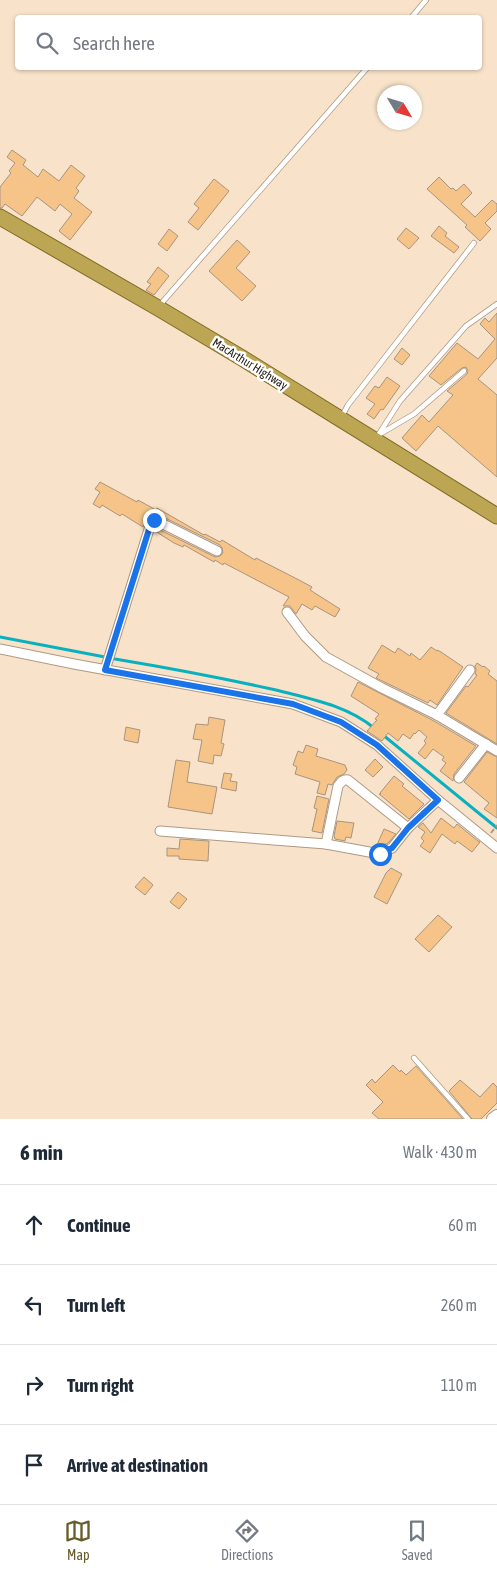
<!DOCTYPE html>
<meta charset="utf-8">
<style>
body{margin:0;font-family:"Asap Condensed",sans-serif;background:#f6f6f7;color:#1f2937}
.compass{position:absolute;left:377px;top:85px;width:45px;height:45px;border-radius:50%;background:#fff;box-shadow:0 1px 4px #0004;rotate:128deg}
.stop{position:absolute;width:15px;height:15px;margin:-11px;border:4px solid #1a73e8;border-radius:50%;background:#fff}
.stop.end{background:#1a73e8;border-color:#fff;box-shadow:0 1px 5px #0008}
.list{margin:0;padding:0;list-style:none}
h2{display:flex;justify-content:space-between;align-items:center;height:65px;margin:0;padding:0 20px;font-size:21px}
h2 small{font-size:16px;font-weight:400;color:#747a83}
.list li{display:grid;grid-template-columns:32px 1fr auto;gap:15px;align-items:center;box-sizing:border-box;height:80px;padding:0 20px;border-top:1px solid #e0e1e3}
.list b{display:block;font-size:19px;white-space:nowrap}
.list em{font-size:16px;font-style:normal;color:#747a83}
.icon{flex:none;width:28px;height:28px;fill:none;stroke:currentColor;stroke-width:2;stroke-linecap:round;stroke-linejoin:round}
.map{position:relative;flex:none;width:497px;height:1119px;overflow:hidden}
.search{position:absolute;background:#fff;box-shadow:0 1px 4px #0004;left:15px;right:15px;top:15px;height:55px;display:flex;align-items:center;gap:12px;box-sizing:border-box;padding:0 18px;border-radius:5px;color:#747a83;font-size:19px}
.sheet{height:385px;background:#fff}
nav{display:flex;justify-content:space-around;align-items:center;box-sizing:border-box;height:70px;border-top:1px solid #e0e1e3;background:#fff;font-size:14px;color:#747a83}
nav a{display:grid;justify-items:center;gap:2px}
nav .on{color:#685c29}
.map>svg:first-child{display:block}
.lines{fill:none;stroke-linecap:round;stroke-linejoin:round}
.stream{stroke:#09b1c0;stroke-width:3}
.building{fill:#f6c489;stroke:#a8947e}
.service-casing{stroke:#ae9a84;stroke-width:6}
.minor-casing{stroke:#ae9a84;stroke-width:11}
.secondary-casing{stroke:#ae9a84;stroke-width:14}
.trunk-casing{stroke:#7c6822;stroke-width:17}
.path{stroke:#a99886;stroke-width:2;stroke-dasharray:5 2.5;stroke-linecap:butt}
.service{stroke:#fff;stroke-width:4.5}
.minor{stroke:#fff;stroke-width:9}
.secondary{stroke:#fff;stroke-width:12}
.trunk{stroke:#bca654;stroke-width:15}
.route{stroke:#1a73e8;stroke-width:6}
.labels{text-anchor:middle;stroke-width:5;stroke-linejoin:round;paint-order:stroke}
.street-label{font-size:12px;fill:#241d14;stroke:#fff}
</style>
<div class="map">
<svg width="497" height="1119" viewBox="0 0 497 1119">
<rect width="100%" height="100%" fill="#f8e2ca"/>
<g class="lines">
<!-- stream -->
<g class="stream">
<polyline points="0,637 105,657"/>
<path d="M115 659C169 668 222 678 276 690 310 699 346 705 374 728"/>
<polyline points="383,735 497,828"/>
</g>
</g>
<!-- building -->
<g class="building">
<polygon points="12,150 26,160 23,165 38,177 43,169 59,181 71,165 85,176 76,188 79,191 74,198 92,212 70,240 59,231 72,214 60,204 55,211 37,197 22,216 5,204 2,208 0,208 0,187 11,173 9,171 15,163 7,157"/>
<polygon points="439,177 451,189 453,188 456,191 464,184 472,193 461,204 475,217 492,200 497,204 497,211 485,223 491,229 480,241 465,227 467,225 427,189"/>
<polygon points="214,179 229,191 198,230 188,222 199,208 194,204"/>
<polygon points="439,226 447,233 445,236 459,247 454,253 431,236"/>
<polygon points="406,228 419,238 409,249 397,239"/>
<polygon points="169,229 178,236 167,251 158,244"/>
<polygon points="237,240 250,252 236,268 256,286 242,301 209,271"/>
<polygon points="158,267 169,276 154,295 146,290 151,284 147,282"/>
<polygon points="497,313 497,358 478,379 497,395 497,477 438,426 416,451 402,438 422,415 429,422 453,395 447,391 467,374 468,371 466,367 462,368 441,385 429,376 457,343 478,359 495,339 480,324 485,318 489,322"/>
<polygon points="402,348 410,355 402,365 394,359"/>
<polygon points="387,377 400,386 383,410 381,409 374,419 367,414 375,404 366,398 375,386 379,388"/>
<polygon points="100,482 137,502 138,500 156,510 157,508 204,535 205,534 220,542 222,540 255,560 256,558 299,580 312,587 310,590 340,609 335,617 315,606 312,610 302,604 296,614 290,606 283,606 289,597 224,563 223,565 215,560 214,562 184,545 183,547 174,543 155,531 156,528 215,557 220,556 223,553 222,548 220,545 159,515 150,514 146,520 143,527 122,514 120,516 102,505 100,508 93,504 100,492 95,489"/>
<polygon points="382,645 395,653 398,648 410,656 411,653 420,660 431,647 437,651 437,650 441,652 463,667 437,705 430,700 428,703 376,678 379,674 368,668"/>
<polygon points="477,663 483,667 484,666 490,671 488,674 497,681 497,744 446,713 466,686 468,687 477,675 475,674 476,670 475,666"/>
<polygon points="358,682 434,721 476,746 454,774 453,781 440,771 446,763 442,760 444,757 433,749 425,759 418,753 424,746 426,743 424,741 427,737 419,730 415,734 414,733 410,739 403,734 398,741 388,733 382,741 367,731 377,720 375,719 379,714 351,696"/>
<polygon points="209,717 225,720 221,743 224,744 221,756 214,755 213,764 198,761 202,740 193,739 196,724 208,725"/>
<polygon points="126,727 140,730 138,743 124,740"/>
<polygon points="306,745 318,749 316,756 345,765 347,770 344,774 337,777 332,785 328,784 325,795 317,793 320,782 295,774 297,767 293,765 298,751 303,753"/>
<polygon points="487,752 497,757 497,818 484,809 489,803 464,782"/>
<polygon points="375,759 383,767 373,777 365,770"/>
<polygon points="176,760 190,762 187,782 217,787 212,814 168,807"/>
<polygon points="224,773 232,774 230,781 237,782 236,791 221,788"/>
<polygon points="394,776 404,784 402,786 424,804 409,819 379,794 381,794 380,793"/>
<polygon points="317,796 329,799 322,833 312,831 317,809 314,808"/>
<polygon points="441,818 454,828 457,824 478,841 480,842 472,852 457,841 455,844 442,834 430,853 420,846 424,841 421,838 425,832 418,827 423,823 431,833"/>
<polygon points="337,821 354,823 351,838 346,837 345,841 335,839 334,836"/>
<polygon points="384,829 396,834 388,843 381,846 377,845"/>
<polygon points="180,839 209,841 208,861 179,859 179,856 167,856 167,848 179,849"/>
<polygon points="391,868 402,874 387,904 374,897 386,873"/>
<polygon points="144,877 153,885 145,895 135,887"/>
<polygon points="178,892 187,899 179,909 170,902"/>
<polygon points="438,915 452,927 429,952 415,939"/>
<polygon points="393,1065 400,1072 401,1070 406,1075 416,1066 463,1119 379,1119 372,1113 383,1102 366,1085 372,1079 375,1083"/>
<polygon points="460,1080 480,1097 493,1083 497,1087 497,1103 481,1119 472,1119 449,1091"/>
</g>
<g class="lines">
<!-- service casing -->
<g class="service-casing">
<g id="service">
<polyline points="411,18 426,0"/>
<polyline points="159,306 367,68"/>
<polyline points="342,416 348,405 474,243"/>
<polyline points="380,434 414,414 464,371"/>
<polyline points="377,437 400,401 466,326 497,304"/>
<polyline points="414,1058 468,1119"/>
</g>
</g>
<!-- minor casing -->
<g class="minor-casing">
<g id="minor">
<polyline points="287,612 305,636 326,657 382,688 437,715 497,751"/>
<polyline points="0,649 74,664 293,704 341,722 377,745 438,800 497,848"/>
<polyline points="105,670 151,523 153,520 157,521 217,551"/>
<polyline points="437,715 470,670"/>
<polyline points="459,778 486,744"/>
<polyline points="160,831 326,844 380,854 392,848 408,828 438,800"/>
<path d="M326 844 338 786C341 782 343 779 348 780L408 828"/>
</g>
</g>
<!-- secondary casing -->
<g class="secondary-casing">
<polyline id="secondary" points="493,1119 497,1116"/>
</g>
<!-- trunk casing -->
<g class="trunk-casing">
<polyline id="trunk" points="0,217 158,308 242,358 497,516"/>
</g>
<!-- path -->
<polyline class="path" points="491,833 497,825"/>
<!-- service -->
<use href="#service" class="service"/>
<!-- minor -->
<use href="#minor" class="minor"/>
<!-- secondary -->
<use href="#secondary" class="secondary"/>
<!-- trunk -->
<use href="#trunk" class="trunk"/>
</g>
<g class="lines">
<!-- route -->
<polyline class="route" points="154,520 151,523 105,670 293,704 341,722 377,745 438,800 408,828 392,848 380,854"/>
</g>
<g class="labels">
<!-- street labels -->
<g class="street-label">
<text transform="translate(250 364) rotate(32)" y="4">MacArthur Highway</text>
</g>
</g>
</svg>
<svg class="compass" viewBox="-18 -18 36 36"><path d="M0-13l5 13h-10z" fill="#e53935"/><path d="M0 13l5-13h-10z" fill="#747a83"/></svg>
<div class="stop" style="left:380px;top:854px"></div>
<div class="stop end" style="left:154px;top:520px"></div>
<div class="search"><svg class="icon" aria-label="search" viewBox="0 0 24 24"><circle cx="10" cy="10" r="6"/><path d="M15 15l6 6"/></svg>Search here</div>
</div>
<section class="sheet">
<h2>6 min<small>Walk · 430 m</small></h2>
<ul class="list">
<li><svg class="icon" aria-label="ahead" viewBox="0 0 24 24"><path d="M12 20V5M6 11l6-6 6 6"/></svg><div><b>Continue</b></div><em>60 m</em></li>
<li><svg class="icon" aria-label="left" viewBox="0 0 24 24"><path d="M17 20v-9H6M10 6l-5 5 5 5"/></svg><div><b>Turn left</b></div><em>260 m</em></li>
<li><svg class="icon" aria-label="right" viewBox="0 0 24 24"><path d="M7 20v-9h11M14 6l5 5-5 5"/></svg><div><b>Turn right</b></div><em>110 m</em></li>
<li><svg class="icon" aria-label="arrive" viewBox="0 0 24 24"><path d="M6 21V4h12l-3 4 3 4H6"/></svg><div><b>Arrive at destination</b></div></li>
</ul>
</section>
<nav>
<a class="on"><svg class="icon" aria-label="map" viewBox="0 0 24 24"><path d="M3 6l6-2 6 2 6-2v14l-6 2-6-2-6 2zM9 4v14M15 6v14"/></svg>Map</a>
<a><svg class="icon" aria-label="directions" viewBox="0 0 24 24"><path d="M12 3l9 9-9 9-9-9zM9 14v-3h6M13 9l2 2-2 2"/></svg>Directions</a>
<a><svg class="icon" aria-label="saved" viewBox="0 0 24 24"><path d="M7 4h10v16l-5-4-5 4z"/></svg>Saved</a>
</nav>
